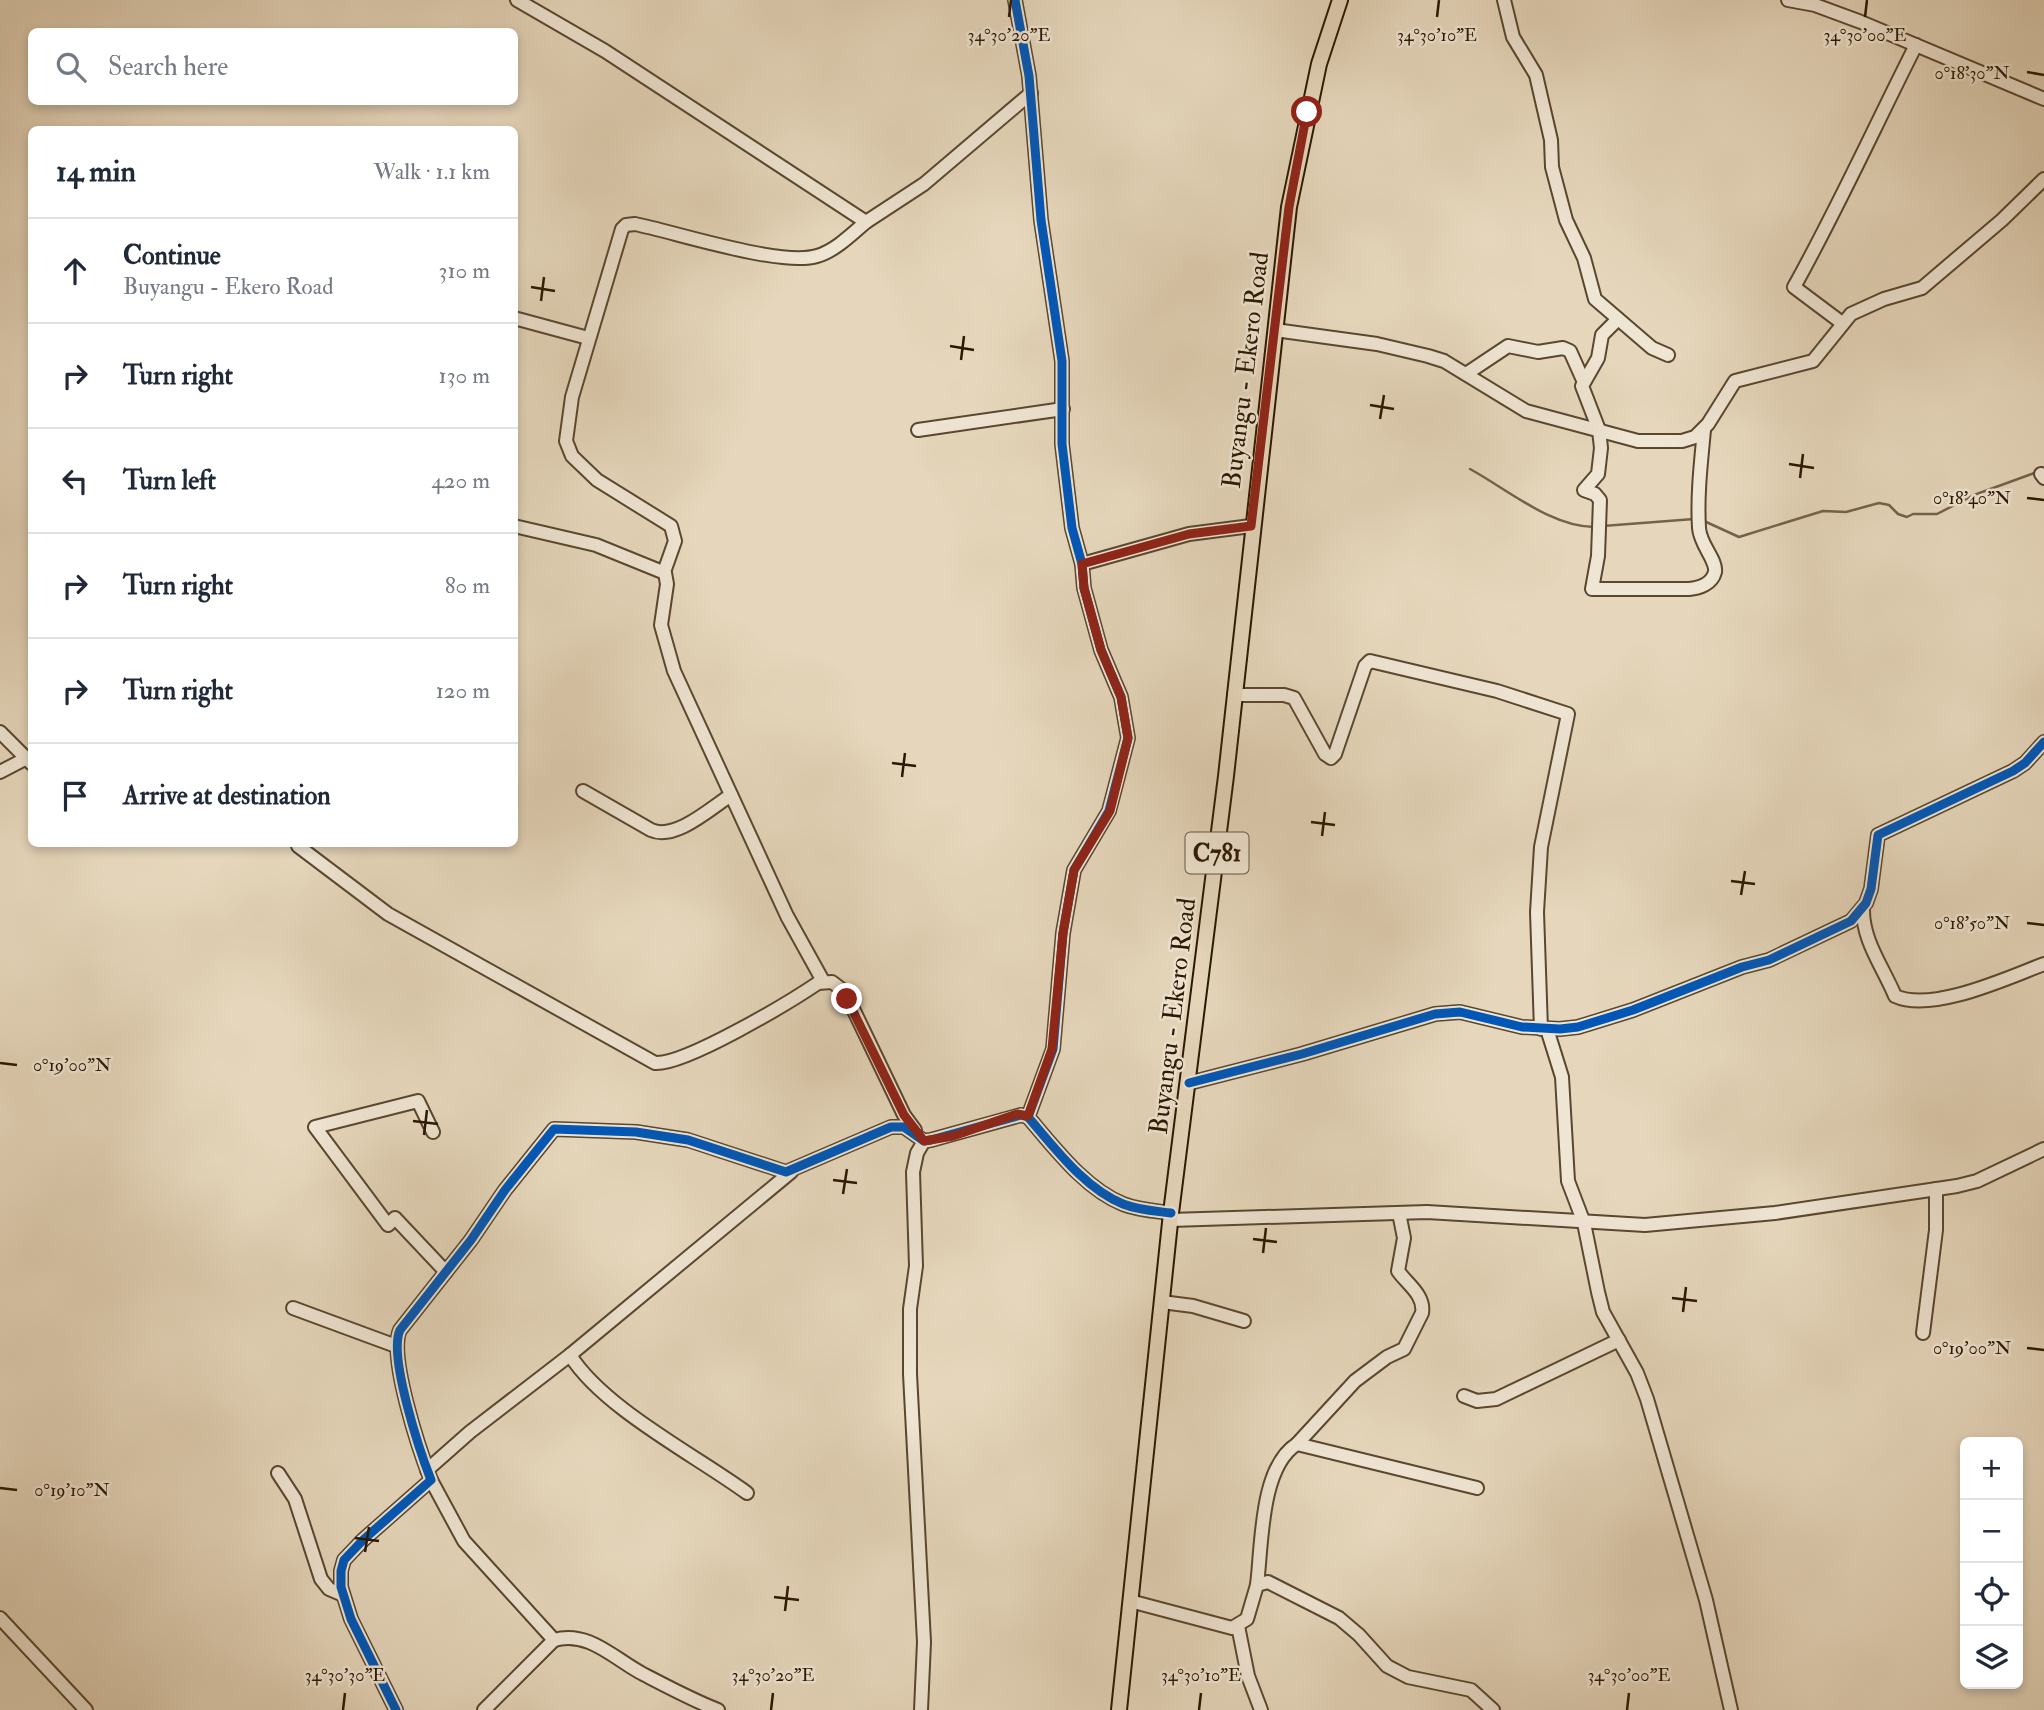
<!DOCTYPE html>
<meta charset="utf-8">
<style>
body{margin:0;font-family:"IM FELL Double Pica",serif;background:#f2f2f3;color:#1f2937}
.controls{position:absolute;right:21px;bottom:21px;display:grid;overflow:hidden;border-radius:10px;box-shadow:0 4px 10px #0003}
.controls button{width:63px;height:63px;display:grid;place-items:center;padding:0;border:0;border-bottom:2px solid #e0e1e3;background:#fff;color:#1f2937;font:35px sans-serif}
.stop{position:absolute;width:21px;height:21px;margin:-16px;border:5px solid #8f2418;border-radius:50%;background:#fff}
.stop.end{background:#8f2418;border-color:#fff;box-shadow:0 2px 7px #0008}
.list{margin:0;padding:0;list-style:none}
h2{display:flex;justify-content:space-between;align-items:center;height:91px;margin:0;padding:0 28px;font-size:30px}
h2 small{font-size:23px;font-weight:400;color:#747a83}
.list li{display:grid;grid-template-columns:46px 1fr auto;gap:21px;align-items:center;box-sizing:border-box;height:105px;padding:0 28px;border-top:2px solid #e0e1e3}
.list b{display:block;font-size:26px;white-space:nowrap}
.list p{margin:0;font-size:23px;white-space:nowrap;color:#747a83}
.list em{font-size:23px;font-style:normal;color:#747a83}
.icon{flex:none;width:38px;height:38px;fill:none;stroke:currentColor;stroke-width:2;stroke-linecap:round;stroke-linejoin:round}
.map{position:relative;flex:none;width:2044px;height:1710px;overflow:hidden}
.search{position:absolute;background:#fff;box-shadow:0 4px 10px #0003;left:28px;top:28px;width:490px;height:77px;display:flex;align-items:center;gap:18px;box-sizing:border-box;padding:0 24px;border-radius:10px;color:#747a83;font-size:26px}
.panel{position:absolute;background:#fff;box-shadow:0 4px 10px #0003;left:28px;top:126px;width:490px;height:721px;border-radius:10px}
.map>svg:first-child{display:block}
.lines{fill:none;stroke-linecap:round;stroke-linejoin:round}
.stream{stroke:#74634a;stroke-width:2.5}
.minor-casing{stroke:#59472f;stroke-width:16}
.major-casing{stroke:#2a1700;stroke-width:18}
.minor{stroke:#efe5d3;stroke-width:12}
.major{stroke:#e6d7bc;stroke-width:14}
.cycleway-casing{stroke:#efe5d3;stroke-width:13}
.cycleway{stroke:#0057b8;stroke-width:9}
.route{stroke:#8f2418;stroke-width:9}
.ticks{fill:none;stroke:#2a1700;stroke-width:2.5}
.labels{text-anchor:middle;stroke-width:5;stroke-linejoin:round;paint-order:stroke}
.shield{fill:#efe5d3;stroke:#65553f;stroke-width:2}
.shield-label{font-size:24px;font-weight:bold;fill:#2a1700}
.street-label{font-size:26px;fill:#2a1700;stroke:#efe5d3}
.ticks-label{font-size:18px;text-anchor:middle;fill:#2a1700;stroke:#efe5d3;stroke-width:5;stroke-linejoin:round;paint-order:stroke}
</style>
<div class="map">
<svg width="2044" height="1710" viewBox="0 0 2044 1710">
<rect width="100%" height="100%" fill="#e6d7bc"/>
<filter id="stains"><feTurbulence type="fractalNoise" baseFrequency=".00286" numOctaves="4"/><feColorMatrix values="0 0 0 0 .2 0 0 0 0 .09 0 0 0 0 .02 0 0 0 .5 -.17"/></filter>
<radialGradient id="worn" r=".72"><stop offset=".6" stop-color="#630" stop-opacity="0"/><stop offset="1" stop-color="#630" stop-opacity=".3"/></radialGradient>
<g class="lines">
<!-- stream -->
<g class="stream">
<path d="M1470 469C1507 489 1552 528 1596 527"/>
<polyline points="1704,521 1739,537 1823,511 1846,512 1879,503 1889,505 1898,514 1907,517 1913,514 1937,514 1974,495 2037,472"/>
<polyline points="1603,526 1694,519"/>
</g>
<!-- minor casing -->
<g class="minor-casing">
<g id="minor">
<polyline points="517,0 605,51 866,222 924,184 1031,93"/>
<polyline points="1015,0 1029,76 1041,220 1062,361 1062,444 1072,528 1082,564 1084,588 1101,650 1121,697 1128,738 1109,811 1074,870 1063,933 1053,1049 1028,1117"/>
<polyline points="1504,0 1513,37 1536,75 1551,140 1552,167 1566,220 1584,258 1595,299 1652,348 1668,355"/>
<polyline points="1788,0 1815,5 1861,22 2044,99"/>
<polyline points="514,318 588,338"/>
<path d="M1618 319 1602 335 1598 358 1582 386 1599 430 1601 448 1598 474 1584 490 1595 494 1600 500 1598 556 1592 589H1689C1699 588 1712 584 1715 572 1717 560 1700 545 1699 528 1697 495 1701 462 1704 430"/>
<path d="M1842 323 1794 287C1838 208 1875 126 1916 45"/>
<polyline points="1275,330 1377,344 1428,356 1444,361 1526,411 1638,441 1682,441 1695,437 1708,424 1735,381 1813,361 1851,314 1884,299 1922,288 2002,220 2044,179"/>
<polyline points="1466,374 1508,346 1538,352 1563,348 1570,351 1583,380"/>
<polyline points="918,430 1063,409"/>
<polyline points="2041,474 2044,478"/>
<polyline points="514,526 596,545 665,573 667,584 661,625 674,671 787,916 823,981"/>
<polyline points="1082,564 1189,534 1251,526"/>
<path d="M664 572 675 541 671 526 597 480 572 456 566 441 572 397 622 229 626 225 635 224C675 232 781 267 817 256 835 251 852 234 866 222"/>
<polyline points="1234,695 1284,695 1294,698 1325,754 1331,758 1335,754 1365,666 1370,661 1497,691 1568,714 1541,847 1537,912 1541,1029"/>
<polyline points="0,732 32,764"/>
<polyline points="0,772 25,759"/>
<path d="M583 791 651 830C675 841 711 808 731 795"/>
<path d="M298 846 388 914 655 1063C685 1065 790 1002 818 983L832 982 845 992 904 1115 915 1130"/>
<path d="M1863 908C1862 940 1883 967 1895 996 1932 1013 2007 978 2044 964"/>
<polyline points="1547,1029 1562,1077 1568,1181 1584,1223 1598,1292 1603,1312 1637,1373 1647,1399 1706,1600 1731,1710"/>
<polyline points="1189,1083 1302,1054 1435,1014 1460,1012 1522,1027 1560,1029 1578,1027 1633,1010 1742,967 1769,960 1851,921 1866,903 1871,889 1878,835 2013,771 2025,763 2044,742"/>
<polyline points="433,1132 418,1101 315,1127 388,1225 395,1218 446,1272"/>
<polyline points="1171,1220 1427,1212 1645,1225 1775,1213 1957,1186 1977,1181 2044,1149"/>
<polyline points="1162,1302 1193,1306 1244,1321"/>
<polyline points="293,1308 396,1346"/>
<polyline points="1923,1333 1936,1230 1936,1189"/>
<polyline points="570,1355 791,1172"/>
<polyline points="1464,1396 1477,1401 1496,1399 1619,1340"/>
<path d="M1297 1444 1355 1381 1387 1357 1404 1349 1422 1313C1425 1295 1407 1284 1398 1271L1404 1238 1399 1213"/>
<path d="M427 1470 470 1432 570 1355C603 1408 695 1455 747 1493"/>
<polyline points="278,1473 295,1499 321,1579 329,1589 343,1595"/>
<path d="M431 1480 464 1541 554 1640C589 1630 614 1659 643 1674 668 1687 692 1700 718 1710"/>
<path d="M1257 1585C1262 1545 1260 1467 1297 1444L1477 1488"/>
<polyline points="1130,1601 1232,1628 1247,1619 1257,1585 1268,1582 1339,1618 1359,1635 1387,1666 1408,1677 1471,1690 1493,1710"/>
<polyline points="0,1618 86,1710"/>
<polyline points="1238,1626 1248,1676 1261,1710"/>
<path d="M396 1710 351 1619 341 1587V1571L344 1560 363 1540 431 1480C420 1452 388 1356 400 1330L471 1240 505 1190 554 1129 636 1132 688 1140 786 1172 891 1127H904L924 1141 931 1140 1021 1115 1028 1117C1054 1147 1085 1189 1123 1204 1138 1210 1156 1211 1171 1213"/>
<polyline points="484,1710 554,1640"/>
<polyline points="921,1710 924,1642 910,1374 910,1309 916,1266 913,1172 917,1153 924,1141"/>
</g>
</g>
<!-- major casing -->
<g class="major-casing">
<polyline id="major" points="1119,1710 1171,1213 1226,776 1289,207 1319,64 1340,0"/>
</g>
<!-- minor -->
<use href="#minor" class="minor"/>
<!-- major -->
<use href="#major" class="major"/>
<!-- cycleway casing -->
<g class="cycleway-casing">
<g id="cycleway">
<polyline points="1015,0 1029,76 1041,220 1062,361 1062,444 1072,528 1082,564 1084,588 1101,650 1121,697 1128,738 1109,811 1074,870 1063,933 1053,1049 1028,1117"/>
<polyline points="1189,1083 1302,1054 1435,1014 1460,1012 1522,1027 1560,1029 1578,1027 1633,1010 1742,967 1769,960 1851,921 1866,903 1871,889 1878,835 2013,771 2025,763 2044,742"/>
<path d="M396 1710 351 1619 341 1587V1571L344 1560 363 1540 431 1480C420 1452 388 1356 400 1330L471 1240 505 1190 554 1129 636 1132 688 1140 786 1172 891 1127H904L924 1141 931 1140 1021 1115 1028 1117C1054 1147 1085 1189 1123 1204 1138 1210 1156 1211 1171 1213"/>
</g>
</g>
<!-- cycleway -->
<use href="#cycleway" class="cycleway"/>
</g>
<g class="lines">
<!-- route -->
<polyline class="route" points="847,999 904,1115 924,1141 953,1136 1017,1114 1028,1116 1052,1049 1063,933 1074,870 1110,811 1128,738 1121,697 1101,650 1084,588 1082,564 1189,534 1251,526 1289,207 1307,112"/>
</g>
<!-- ticks -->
<path class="ticks" d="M1009 17 1011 0M1437 17 1439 0M1865 17 1867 0M2027 72 2044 75M531 287 555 291M541 301 544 277M950 346 974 350M961 360 964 336M1370 405 1394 409M1380 419 1384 395M1789 464 1814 468M1800 478 1803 454M2027 498 2044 500M892 763 916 766M902 777 905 753M1311 822 1335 825M1322 836 1325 812M1731 881 1755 884M1741 895 1745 871M2027 923 2044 925M0 1063 17 1065M413 1121 438 1124M424 1135 427 1110M833 1180 857 1183M843 1194 847 1169M1253 1239 1277 1242M1263 1253 1266 1228M1672 1298 1697 1301M1683 1312 1686 1287M2027 1348 2044 1350M0 1488 17 1490M355 1538 379 1541M365 1552 369 1527M774 1597 799 1600M785 1611 788 1586M343 1710 345 1693M771 1710 773 1693M1199 1710 1201 1693M1627 1710 1629 1693"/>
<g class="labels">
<!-- shield labels -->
<rect class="shield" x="1185.5" y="832.5" width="63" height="41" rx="5"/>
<g class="shield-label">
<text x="1217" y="861">C781</text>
</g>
<!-- street labels -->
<g class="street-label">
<text transform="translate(1245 370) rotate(-83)" y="9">Buyangu - Ekero Road</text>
<text transform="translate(1172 1016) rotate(-83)" y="9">Buyangu - Ekero Road</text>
</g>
</g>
<g class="ticks-label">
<text x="1009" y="41">34°30'20"E</text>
<text x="1437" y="41">34°30'10"E</text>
<text x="1865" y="41">34°30'00"E</text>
<text x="1972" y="79">0°18'30"N</text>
<text x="1972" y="504">0°18'40"N</text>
<text x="1972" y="929">0°18'50"N</text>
<text x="72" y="1071">0°19'00"N</text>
<text x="1972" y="1354">0°19'00"N</text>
<text x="72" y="1496">0°19'10"N</text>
<text x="345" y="1681">34°30'30"E</text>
<text x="773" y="1681">34°30'20"E</text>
<text x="1201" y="1681">34°30'10"E</text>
<text x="1629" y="1681">34°30'00"E</text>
</g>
<rect width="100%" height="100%" filter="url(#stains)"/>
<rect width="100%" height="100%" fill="url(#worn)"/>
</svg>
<div class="controls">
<button>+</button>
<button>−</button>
<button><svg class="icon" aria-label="locate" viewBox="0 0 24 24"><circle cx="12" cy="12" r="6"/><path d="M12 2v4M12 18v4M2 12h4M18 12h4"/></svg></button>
<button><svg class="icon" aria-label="layers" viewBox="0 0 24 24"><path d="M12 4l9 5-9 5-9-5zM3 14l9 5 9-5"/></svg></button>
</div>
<div class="stop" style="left:1307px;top:112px"></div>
<div class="stop end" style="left:847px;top:999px"></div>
<div class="search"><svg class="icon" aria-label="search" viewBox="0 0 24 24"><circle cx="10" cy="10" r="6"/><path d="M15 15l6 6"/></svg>Search here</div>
<section class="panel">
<h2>14 min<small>Walk · 1.1 km</small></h2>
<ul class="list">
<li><svg class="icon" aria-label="ahead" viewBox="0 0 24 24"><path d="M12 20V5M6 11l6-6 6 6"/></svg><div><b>Continue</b><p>Buyangu - Ekero Road</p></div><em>310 m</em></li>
<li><svg class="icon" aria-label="right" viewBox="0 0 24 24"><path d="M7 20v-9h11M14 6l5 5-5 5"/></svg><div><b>Turn right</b></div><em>130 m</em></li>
<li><svg class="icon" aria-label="left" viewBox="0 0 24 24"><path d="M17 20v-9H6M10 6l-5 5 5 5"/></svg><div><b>Turn left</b></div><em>420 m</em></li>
<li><svg class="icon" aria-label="right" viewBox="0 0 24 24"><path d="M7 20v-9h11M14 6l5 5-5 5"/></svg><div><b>Turn right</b></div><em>80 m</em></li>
<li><svg class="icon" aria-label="right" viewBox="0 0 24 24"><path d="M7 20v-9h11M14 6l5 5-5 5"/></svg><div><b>Turn right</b></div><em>120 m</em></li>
<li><svg class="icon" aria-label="arrive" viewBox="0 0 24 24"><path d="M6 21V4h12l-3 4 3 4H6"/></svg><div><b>Arrive at destination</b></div></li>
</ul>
</section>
</div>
